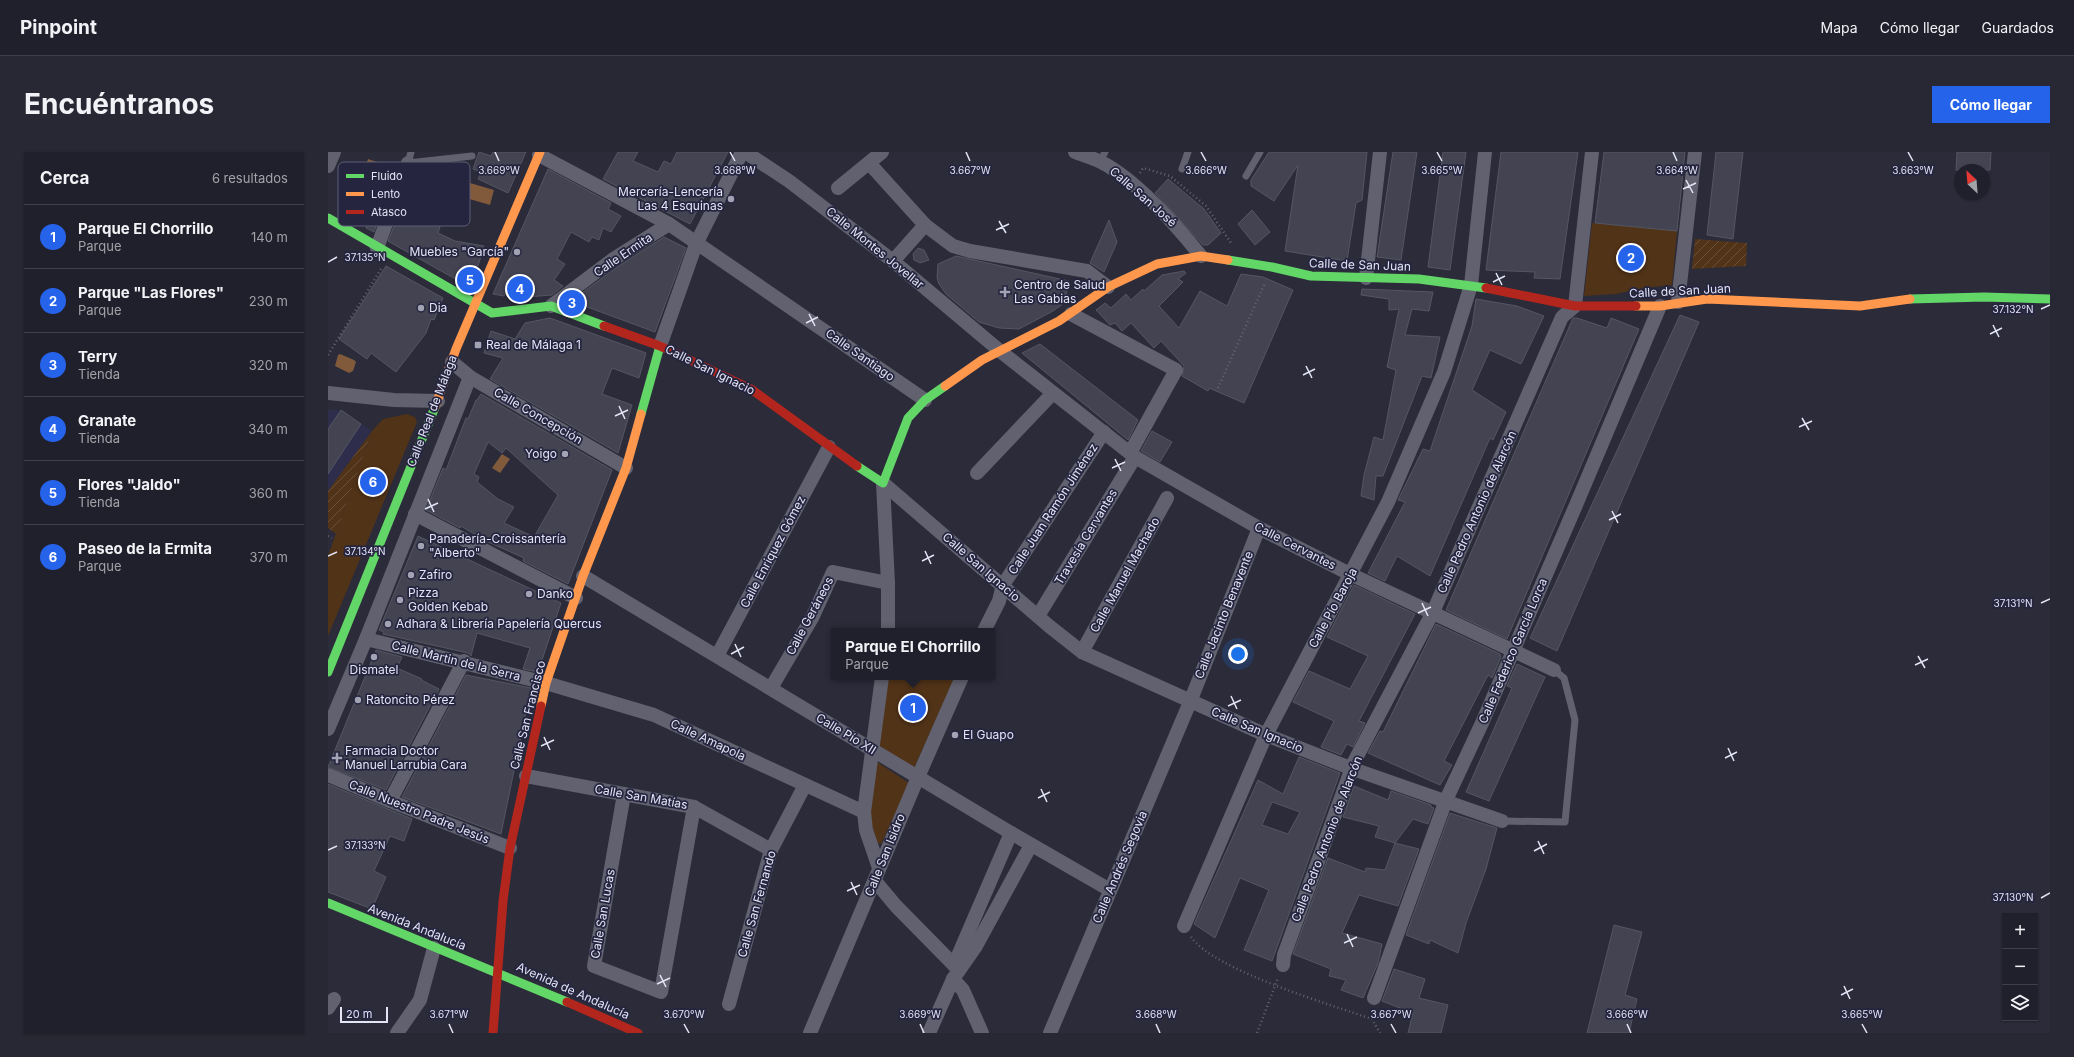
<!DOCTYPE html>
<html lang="es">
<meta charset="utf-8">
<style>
body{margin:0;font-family:Inter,sans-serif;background:#282834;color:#f1f3f6}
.controls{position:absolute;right:12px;bottom:12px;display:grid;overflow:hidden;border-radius:0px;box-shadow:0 1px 3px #0004}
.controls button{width:36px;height:36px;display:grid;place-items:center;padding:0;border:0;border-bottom:1px solid #3d3e48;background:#20202c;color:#f1f3f6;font:20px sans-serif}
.compass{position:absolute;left:1626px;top:12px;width:36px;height:36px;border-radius:50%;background:#20202c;box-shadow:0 1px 3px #0004;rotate:334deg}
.scale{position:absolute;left:12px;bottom:10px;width:48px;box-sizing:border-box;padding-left:4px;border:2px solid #e3e4f6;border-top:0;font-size:11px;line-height:14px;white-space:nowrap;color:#e3e4f6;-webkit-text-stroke:3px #252540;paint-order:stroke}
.you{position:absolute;left:910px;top:502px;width:14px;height:14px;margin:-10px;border:3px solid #fff;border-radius:50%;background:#1a73e8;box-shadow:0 0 0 6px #1a73e833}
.badge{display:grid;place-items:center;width:26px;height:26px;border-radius:50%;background:#2563eb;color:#fff;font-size:13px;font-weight:700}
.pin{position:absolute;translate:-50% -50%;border:2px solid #fff;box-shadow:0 1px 4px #0006}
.popup{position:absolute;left:503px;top:476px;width:164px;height:52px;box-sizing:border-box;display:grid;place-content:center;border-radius:0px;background:#20202c;filter:drop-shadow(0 1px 3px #0005);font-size:13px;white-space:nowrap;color:#a2a3a9}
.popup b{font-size:15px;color:#f1f3f6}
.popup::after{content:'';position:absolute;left:50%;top:100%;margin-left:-8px;border:8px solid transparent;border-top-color:#20202c}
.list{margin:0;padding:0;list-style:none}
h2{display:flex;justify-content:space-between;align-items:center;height:52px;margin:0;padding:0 16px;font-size:17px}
h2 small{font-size:13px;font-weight:400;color:#a2a3a9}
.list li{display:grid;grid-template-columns:26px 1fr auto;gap:12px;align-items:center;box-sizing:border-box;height:64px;padding:0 16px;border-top:1px solid #3d3e48}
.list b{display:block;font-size:15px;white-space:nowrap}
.list p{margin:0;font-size:13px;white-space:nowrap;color:#a2a3a9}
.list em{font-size:13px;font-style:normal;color:#a2a3a9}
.icon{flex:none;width:22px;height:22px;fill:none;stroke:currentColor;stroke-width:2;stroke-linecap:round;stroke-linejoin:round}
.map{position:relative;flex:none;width:1722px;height:881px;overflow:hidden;border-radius:0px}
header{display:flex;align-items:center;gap:24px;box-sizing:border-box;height:56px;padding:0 20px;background:#20202c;border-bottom:1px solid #3d3e48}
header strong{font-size:19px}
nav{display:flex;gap:22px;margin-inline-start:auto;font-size:14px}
.intro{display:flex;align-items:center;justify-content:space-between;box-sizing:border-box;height:96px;padding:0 24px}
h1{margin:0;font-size:28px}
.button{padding:10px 18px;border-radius:0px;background:#2563eb;color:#fff;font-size:14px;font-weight:700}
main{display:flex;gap:24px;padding:0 24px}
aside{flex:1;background:#20202c;border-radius:0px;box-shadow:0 1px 3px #0004}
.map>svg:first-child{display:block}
.built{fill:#2e2d4b}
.park{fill:#513318}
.garden{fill:url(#garden-furrows)}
.water{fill:#815a3c}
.building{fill:#434352;stroke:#555663;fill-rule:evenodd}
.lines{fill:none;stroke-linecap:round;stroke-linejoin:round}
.path{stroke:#646470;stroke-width:2.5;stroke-dasharray:1 3;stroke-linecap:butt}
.lane{stroke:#61616f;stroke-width:7}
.street{stroke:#61616f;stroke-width:14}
.fast{stroke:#63d668;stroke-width:9}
.slow{stroke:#ff974d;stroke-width:9}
.jam{stroke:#b3261e;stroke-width:9}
.ticks{fill:none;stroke:#e3e4f6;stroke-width:1.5}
.poi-dot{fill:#a3a3b4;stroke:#252540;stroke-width:1.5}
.labels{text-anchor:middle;stroke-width:3.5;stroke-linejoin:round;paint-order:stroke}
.poi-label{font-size:12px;fill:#e3e4f6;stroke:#252540;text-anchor:start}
.street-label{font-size:12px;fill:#e3e4f6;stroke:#252540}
.key{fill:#252540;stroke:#5e5e77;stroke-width:1}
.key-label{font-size:11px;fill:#e3e4f6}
.ticks-label{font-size:10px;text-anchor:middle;fill:#e3e4f6;stroke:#252540;stroke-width:3.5;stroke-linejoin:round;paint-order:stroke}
</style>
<header>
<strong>Pinpoint</strong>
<nav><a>Mapa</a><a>Cómo llegar</a><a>Guardados</a></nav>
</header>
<div class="intro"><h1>Encuéntranos</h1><a class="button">Cómo llegar</a></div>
<main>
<aside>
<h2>Cerca<small>6 resultados</small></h2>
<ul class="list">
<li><span class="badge">1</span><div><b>Parque El Chorrillo</b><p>Parque</p></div><em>140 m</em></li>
<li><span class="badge">2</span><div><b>Parque &quot;Las Flores&quot;</b><p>Parque</p></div><em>230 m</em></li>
<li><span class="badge">3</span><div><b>Terry</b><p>Tienda</p></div><em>320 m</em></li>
<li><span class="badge">4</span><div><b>Granate</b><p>Tienda</p></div><em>340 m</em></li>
<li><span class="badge">5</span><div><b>Flores &quot;Jaldo&quot;</b><p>Tienda</p></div><em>360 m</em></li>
<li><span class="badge">6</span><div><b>Paseo de la Ermita</b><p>Parque</p></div><em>370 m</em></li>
</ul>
</aside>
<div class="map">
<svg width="1722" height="881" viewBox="0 0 1722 881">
<defs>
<pattern id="garden-furrows" width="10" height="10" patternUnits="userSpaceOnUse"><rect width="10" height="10" fill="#513318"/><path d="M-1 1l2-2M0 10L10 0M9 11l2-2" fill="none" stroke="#6a503a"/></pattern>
</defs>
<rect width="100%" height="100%" fill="#2b2b3a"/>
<!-- built -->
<polygon class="built" points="0,258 13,258 44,279 0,339"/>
<!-- park -->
<g class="park">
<polygon points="1264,71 1349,79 1344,133 1316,136 1288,142 1256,144"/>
<polygon points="79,262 87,265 89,270 0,484 0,404 44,279 55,267"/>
<polygon points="561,525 627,525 586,616 550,593"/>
<polygon points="549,610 581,631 553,692 548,691 541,658"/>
</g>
<!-- garden -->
<g class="garden">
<polygon points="1367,87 1419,91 1418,114 1364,117"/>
<polygon points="44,279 8,382 0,376 0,339"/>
</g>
<!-- water -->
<g class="water">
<polygon points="40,7 52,11 46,30 34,26"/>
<polygon points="142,31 166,38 162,53 138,46"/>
<polygon points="12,202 26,208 28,210 25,219 21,221 7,214 10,203"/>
<polygon points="174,302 182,307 172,321 164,316"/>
</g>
<!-- building -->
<g class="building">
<polygon points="151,0 163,4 165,0 198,0 180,41 150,27 153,20 145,17"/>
<polygon points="290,0 310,0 305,9 330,20 336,9 343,12 349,0 400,0 362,72 275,27"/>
<polygon points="941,0 1039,0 1034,48 1028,51 1019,109 957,99 970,13 946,49 923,34 923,28"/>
<polygon points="1065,0 1089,0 1073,108 1049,105"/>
<polygon points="1115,0 1138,0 1122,118 1100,115"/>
<polygon points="1173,0 1250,0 1232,127 1206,126 1207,120 1158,118"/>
<polygon points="1276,0 1357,0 1349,79 1267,71"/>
<polygon points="1388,0 1415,0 1405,87 1379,83"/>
<polygon points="1629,0 1663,0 1662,18 1628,18"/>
<polygon points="58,16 68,19 46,80 38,76"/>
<polygon points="220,17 283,51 280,57 293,64 283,80 275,76 271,88 264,85 261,90 243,80 229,107 237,112 226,128 235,134 224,143 199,145 180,137 176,144 165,142"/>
<polygon points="840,27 876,57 893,81 880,93 875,93 827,41"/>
<polygon points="95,28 124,37 110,81 127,89 156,94 150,114 148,113 138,133 60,89 72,59 84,61"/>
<polygon points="924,58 942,80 927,93 910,72"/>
<polygon points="781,68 789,90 776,120 762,111"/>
<polygon points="336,85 358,96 327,180 243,149 289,115"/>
<polygon points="590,96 596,98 601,108 592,111 586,108 585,102"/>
<polygon points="628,104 741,129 738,143 746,144 725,159 691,177 671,176 651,170 618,142 611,132 609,126 610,112"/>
<polygon points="58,114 115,146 106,168 103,167 98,181 68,220 43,201 39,207 11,187"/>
<polygon points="856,119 858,121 850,127 855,130 831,154 851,176 872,139 899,154 913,122 935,125 965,138 916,251 881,236 880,239 854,224 856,214 833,189 826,196 803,171 794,179 787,171 782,173 768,158 777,151 783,156 798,142 803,148 815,137 816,139 834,123"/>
<polygon points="1034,137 1105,140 1101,159 1084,157 1077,183 1112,185 1103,226 1094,224 1055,324 1048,324 1046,348 1033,344 1036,323 1046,285 1055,288 1068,218 1059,215 1071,157 1061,158 1061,147 1033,143"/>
<polygon points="1148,147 1189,154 1216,164 1193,212 1162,198 1144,238 1178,260 1165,288 1162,286 1102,424 1069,404 1057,429 1040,421 1077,350 1070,348 1095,297 1102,299 1144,174"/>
<polygon points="1352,163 1371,170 1229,499 1202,486"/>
<polygon points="222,166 318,201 311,226 284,216 274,242 304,253 290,301 162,227 175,206 156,201 163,179 187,187 197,171"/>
<polygon points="1245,166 1249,166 1279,176 1283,166 1311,177 1179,487 1118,458"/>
<polygon points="712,192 810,268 800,288 694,201"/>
<path d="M153 242 284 318 240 432 195 409 196 406 158 389 133 374 132 376 98 358 115 316 118 318 138 266 140 267 148 248H149ZM160 290 174 301 178 296 230 343 206 385 176 371 186 355 170 347 149 330 151 325 146 322Z"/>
<polygon points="13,258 33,272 0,322 0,277"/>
<polygon points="824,279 844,290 832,310 813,299"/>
<polygon points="90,384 233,451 210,520 195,517 202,496 149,481 143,504 140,501 55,482 56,480 51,478"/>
<polygon points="1026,433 1087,462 1031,569 1037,571 1025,595 1019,592 1013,603 993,595 1006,569 965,550 981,519 1022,537 1040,504 999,485"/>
<polygon points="1108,472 1172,502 1173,505 1164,526 1160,523 1116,609 1124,613 1112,633 1040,601 1052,579 1055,580"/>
<polygon points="48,498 74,505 69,516 94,527 93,528 111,537 58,638 0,615"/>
<polygon points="1189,512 1217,525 1161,649 1138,640 1184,536 1179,534"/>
<polygon points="138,523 203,536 173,682 74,645"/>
<path d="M971 605 1012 621 944 809 916 798 941 738 912 726 887 786 866 772 930 628 955 642ZM944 650 972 660 960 682 934 673Z"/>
<polygon points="0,632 84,667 76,689 62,684 46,719 58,725 44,757 0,740"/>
<polygon points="1026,634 1060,648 1063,639 1103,653 1103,655 1106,656 1100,672 1085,667 1067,691 1047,685 1051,674 1015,665"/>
<polygon points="1122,661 1169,676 1158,717 1138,771 1130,801 1102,788 1101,792 1078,783"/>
<polygon points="1067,691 1091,697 1070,754 1031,743 1014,781 1054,792 1050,811 1035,846 1013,838 1018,828 1001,824 1003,817 965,802 1000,706 1037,720 1038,716 1057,718"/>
<polygon points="1286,773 1314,780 1297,843 1309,847 1301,881 1259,881"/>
<polygon points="1066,817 1097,827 1091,846 1120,853 1113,881 1080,881 1085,861 1054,849"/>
</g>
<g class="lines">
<!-- path -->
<g class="path">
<polyline points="812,21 815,16 842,24 878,54 903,91"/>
<polyline points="0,203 53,117"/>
<polyline points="890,236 937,131"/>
<polyline points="0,384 4,386"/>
<path d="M863 785C886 818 1003 853 1044 867L1052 881"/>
<polyline points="929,881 950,826"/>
</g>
<!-- lane -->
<g class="lane">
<polyline points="83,0 80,11 144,4"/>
<polyline points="776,2 777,0"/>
<polyline points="854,17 860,0"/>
<polyline points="918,24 932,0"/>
<polyline points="1174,669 1237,670 1247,568 1236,526 1226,518"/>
</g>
<!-- street -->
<g class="street">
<polyline points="417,0 461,29 565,109 672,199 807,305 931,376 1022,422 1226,518"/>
<path d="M747 0C755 3 765 6 773 10 807 27 849 74 873 104"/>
<polyline points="211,3 341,72"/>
<polyline points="541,11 597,73 625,94 642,99 759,119 780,135"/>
<polyline points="0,14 6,0"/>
<polyline points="510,36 554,0"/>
<polyline points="49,96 80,11"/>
<polyline points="565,109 597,73"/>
<polyline points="1038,126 1052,0"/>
<polyline points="1350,150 1367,0"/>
<polyline points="223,154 284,108 341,72 597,248"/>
<polyline points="743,162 848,218 802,301"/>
<polyline points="332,194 368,92 414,0"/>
<polyline points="124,210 142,225 298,316"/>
<polyline points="0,241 66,248 110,249"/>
<polyline points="649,321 725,241"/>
<polyline points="555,331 721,474 754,500 938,583 1025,617 1174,669"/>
<polyline points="555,331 560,431 560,479"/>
<polyline points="87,362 248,446"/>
<polyline points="255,424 683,681 782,738"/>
<polyline points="710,464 807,305"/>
<polyline points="656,479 671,449 675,433 776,280"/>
<polyline points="38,487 218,531 326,563 536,660"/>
<polyline points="754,500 839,346"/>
<polyline points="389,504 501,295"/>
<polyline points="443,536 484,466 505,420 560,431"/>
<polyline points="0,577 38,487 142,225"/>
<polyline points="0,623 62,649 182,696"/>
<polyline points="198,624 366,655 443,698"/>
<polyline points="296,642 266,814 333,840 366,655"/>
<polyline points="62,649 136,509"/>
<polyline points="551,716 538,678 536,660 554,525"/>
<polyline points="547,729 568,754 626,813"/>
<polyline points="856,774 938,583 1060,350 1116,220 1143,133 1157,0"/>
<polyline points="955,813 956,803 1026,610 1105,460 1234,165 1247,154 1264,0"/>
<polyline points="629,814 626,813 683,681"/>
<polyline points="625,827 635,838 654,881"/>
<polyline points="1046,846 1118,648 1154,571 1248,353 1332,154"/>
<polyline points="401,852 443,698 477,633"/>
<polyline points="0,856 6,847"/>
<polyline points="69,881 92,848 106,796"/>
<polyline points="482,881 590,625 634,525"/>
<polyline points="601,881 625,827 648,794 703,693"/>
<polyline points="722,881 862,550 931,376"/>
</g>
<!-- fast -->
<g class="fast">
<polyline points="0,66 164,161 223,154 276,174"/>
<polyline points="900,108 944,115 983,124 1091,127 1158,136"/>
<polyline points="1582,147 1656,145 1722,147"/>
<polyline points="313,262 332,194"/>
<polyline points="529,314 555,331 580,266 597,248 617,234"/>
<polyline points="0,520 107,255"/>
<polyline points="0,751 239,850"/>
</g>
<!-- slow -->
<g class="slow">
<polyline points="1308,154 1332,154 1379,147 1532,154 1582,147"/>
<polyline points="617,234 654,208 731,169 780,135 829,112 873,104 900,108"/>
<polyline points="107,255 128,197 212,0"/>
<polyline points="213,554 218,531 255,424 298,316 313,262"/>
</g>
<!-- jam -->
<g class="jam">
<polyline points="1158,136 1247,154 1308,154"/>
<polyline points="276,174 332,194 423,237 529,314"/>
<polyline points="239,850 310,881"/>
<polyline points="165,881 175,749 182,696 213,554"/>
</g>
</g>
<!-- ticks -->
<path class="ticks" d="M167 0 171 9M402 0 407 9M638 0 642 9M873 0 878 9M1109 0 1114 9M1345 0 1349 9M1580 0 1585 9M1358 28 1365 41M1355 37 1368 31M671 69 678 81M668 78 681 72M0 110 9 105M1168 121 1174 133M1165 130 1177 124M1713 157 1722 153M481 162 487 174M478 171 490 165M1665 173 1671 185M1662 182 1674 176M978 214 984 226M975 223 987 217M291 254 297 267M287 264 300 258M1474 266 1481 278M1471 275 1484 269M787 307 793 319M784 316 797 310M100 347 106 360M97 357 110 351M1284 359 1290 371M1281 368 1293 362M597 399 603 412M0 404 9 400M594 409 606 403M1094 451 1100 464M1713 451 1722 447M1090 461 1103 455M407 492 413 505M403 502 416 495M1590 504 1597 516M1587 513 1600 507M903 544 909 557M900 554 913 548M216 585 222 598M213 594 226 588M1400 596 1406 609M1397 606 1409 600M713 637 719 650M710 646 722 640M1210 689 1216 702M0 698 9 694M1206 699 1219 692M523 730 529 743M519 739 532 733M1713 746 1722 741M1019 782 1025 795M1016 791 1029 785M332 823 338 835M329 832 342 826M1516 834 1522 847M1513 843 1525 837M121 872 125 881M356 872 361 881M592 872 596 881M828 872 832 881M1063 872 1068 881M1299 872 1303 881M1534 872 1539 881"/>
<!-- markers -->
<g class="poi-dot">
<circle cx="403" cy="47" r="4"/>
<circle cx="189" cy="100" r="4"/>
<path d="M675 134h4v4h4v4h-4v4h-4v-4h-4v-4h4z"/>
<circle cx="93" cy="156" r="4"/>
<rect x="146" y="189" width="8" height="8" rx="2"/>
<circle cx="237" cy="302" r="4"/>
<circle cx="93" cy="394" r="4"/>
<circle cx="83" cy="423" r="4"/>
<circle cx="201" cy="442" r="4"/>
<circle cx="72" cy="448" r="4"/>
<circle cx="60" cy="472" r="4"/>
<circle cx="46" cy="505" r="4"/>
<circle cx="30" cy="548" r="4"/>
<circle cx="627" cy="583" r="4"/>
<path d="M7 600h4v4h4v4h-4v4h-4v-4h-4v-4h4z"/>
</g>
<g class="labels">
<!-- poi labels -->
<g class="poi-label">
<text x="395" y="44" text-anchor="end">Mercería-Lencería<tspan x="395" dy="14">Las 4 Esquinas</tspan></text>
<text x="181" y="104" text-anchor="end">Muebles "García"</text>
<text x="686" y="137">Centro de Salud<tspan x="686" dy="14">Las Gabias</tspan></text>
<text x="101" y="160">Dia</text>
<text x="158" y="197">Real de Málaga 1</text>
<text x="229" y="306" text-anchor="end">Yoigo</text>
<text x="101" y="391">Panadería-Croissantería<tspan x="101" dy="14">"Alberto"</tspan></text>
<text x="91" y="427">Zafiro</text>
<text x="80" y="445">Pizza<tspan x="80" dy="14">Golden Kebab</tspan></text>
<text x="209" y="446">Danko</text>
<text x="68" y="476">Adhara &amp; Librería Papelería Quercus</text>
<text x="46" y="522" text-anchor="middle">Dismatel</text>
<text x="38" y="552">Ratoncito Pérez</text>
<text x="635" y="587">El Guapo</text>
<text x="17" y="603">Farmacia Doctor<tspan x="17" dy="14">Manuel Larrubia Cara</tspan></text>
</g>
<!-- street labels -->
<g class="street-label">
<text transform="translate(815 45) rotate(41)" y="4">Calle San José</text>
<text transform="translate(547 96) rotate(39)" y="4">Calle Montes Jovellar</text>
<text transform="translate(295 103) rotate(-34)" y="4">Calle Ermita</text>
<text transform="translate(1032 113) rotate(2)" y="4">Calle de San Juan</text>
<text transform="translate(1352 139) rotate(-3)" y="4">Calle de San Juan</text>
<text transform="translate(532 203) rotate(35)" y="4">Calle Santiago</text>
<text transform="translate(382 218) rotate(26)" y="4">Calle San Ignacio</text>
<text transform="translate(104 259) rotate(-69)" y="4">Calle Real de Málaga</text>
<text transform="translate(210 264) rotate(30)" y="4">Calle Concepción</text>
<text transform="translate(725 357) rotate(-57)" y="4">Calle Juan Ramón Jiménez</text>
<text transform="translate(1149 360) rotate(-66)" y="4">Calle Pedro Antonio de Alarcón</text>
<text transform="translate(758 385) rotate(-59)" y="4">Travesía Cervantes</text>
<text transform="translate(967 394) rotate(27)" y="4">Calle Cervantes</text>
<text transform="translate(445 400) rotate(-62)" y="4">Calle Enriquez Gómez</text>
<text transform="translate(653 415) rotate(41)" y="4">Calle San Ignacio</text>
<text transform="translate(797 423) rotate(-61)" y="4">Calle Manuel Machado</text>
<text transform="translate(1005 456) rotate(-62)" y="4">Calle Pío Baroja</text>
<text transform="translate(896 463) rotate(-68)" y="4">Calle Jacinto Benavente</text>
<text transform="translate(482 464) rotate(-62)" y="4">Calle Geráneos</text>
<text transform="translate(1185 499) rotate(-67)" y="4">Calle Federico García Lorca</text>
<text transform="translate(128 509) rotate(14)" y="4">Calle Martin de la Serra</text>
<text transform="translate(200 563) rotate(-76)" y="4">Calle San Francisco</text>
<text transform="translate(929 578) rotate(23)" y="4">Calle San Ignacio</text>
<text transform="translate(518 582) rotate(31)" y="4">Calle Pío XII</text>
<text transform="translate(380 588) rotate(25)" y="4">Calle Amapola</text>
<text transform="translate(313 645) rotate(10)" y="4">Calle San Matías</text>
<text transform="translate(91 660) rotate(22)" y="4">Calle Nuestro Padre Jesús</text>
<text transform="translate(999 687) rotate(-69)" y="4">Calle Pedro Antonio de Alarcón</text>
<text transform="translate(557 703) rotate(-68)" y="4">Calle San Isidro</text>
<text transform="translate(792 715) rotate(-67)" y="4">Calle Andrés Segovia</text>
<text transform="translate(429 752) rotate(-74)" y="4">Calle San Fernando</text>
<text transform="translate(275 762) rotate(-80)" y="4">Calle San Lucas</text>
<text transform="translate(89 775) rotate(22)" y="4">Avenida Andalucía</text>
<text transform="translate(245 839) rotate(24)" y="4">Avenida de Andalucía</text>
</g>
</g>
<!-- legend -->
<rect x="10" y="10" width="132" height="64" rx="6" class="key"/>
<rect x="18" y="22" width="18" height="4" fill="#63d668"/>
<rect x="18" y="40" width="18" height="4" fill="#ff974d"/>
<rect x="18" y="58" width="18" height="4" fill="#b3261e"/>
<g class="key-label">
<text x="43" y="28">Fluido</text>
<text x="43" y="46">Lento</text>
<text x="43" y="64">Atasco</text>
</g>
<g class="ticks-label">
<text x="171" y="22">3.669°W</text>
<text x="407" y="22">3.668°W</text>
<text x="642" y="22">3.667°W</text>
<text x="878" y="22">3.666°W</text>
<text x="1114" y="22">3.665°W</text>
<text x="1349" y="22">3.664°W</text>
<text x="1585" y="22">3.663°W</text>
<text x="37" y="109">37.135°N</text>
<text x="1685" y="161">37.132°N</text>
<text x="37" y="403">37.134°N</text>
<text x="1685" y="455">37.131°N</text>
<text x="37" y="697">37.133°N</text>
<text x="1685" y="749">37.130°N</text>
<text x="121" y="866">3.671°W</text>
<text x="356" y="866">3.670°W</text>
<text x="592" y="866">3.669°W</text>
<text x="828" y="866">3.668°W</text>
<text x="1063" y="866">3.667°W</text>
<text x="1299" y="866">3.666°W</text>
<text x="1534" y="866">3.665°W</text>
</g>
</svg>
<div class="controls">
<button>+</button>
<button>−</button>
<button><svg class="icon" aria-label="layers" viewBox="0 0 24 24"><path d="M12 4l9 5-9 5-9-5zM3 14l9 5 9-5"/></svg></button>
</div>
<svg class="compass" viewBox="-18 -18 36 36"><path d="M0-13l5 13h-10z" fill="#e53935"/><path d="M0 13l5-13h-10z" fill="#a2a3a9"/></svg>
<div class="scale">20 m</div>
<div class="you"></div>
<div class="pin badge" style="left:585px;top:556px">1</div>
<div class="popup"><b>Parque El Chorrillo</b>Parque</div>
<div class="pin badge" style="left:1303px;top:106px">2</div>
<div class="pin badge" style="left:244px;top:151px">3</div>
<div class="pin badge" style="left:192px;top:137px">4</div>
<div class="pin badge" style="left:142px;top:128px">5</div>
<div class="pin badge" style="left:45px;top:330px">6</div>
</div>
</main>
